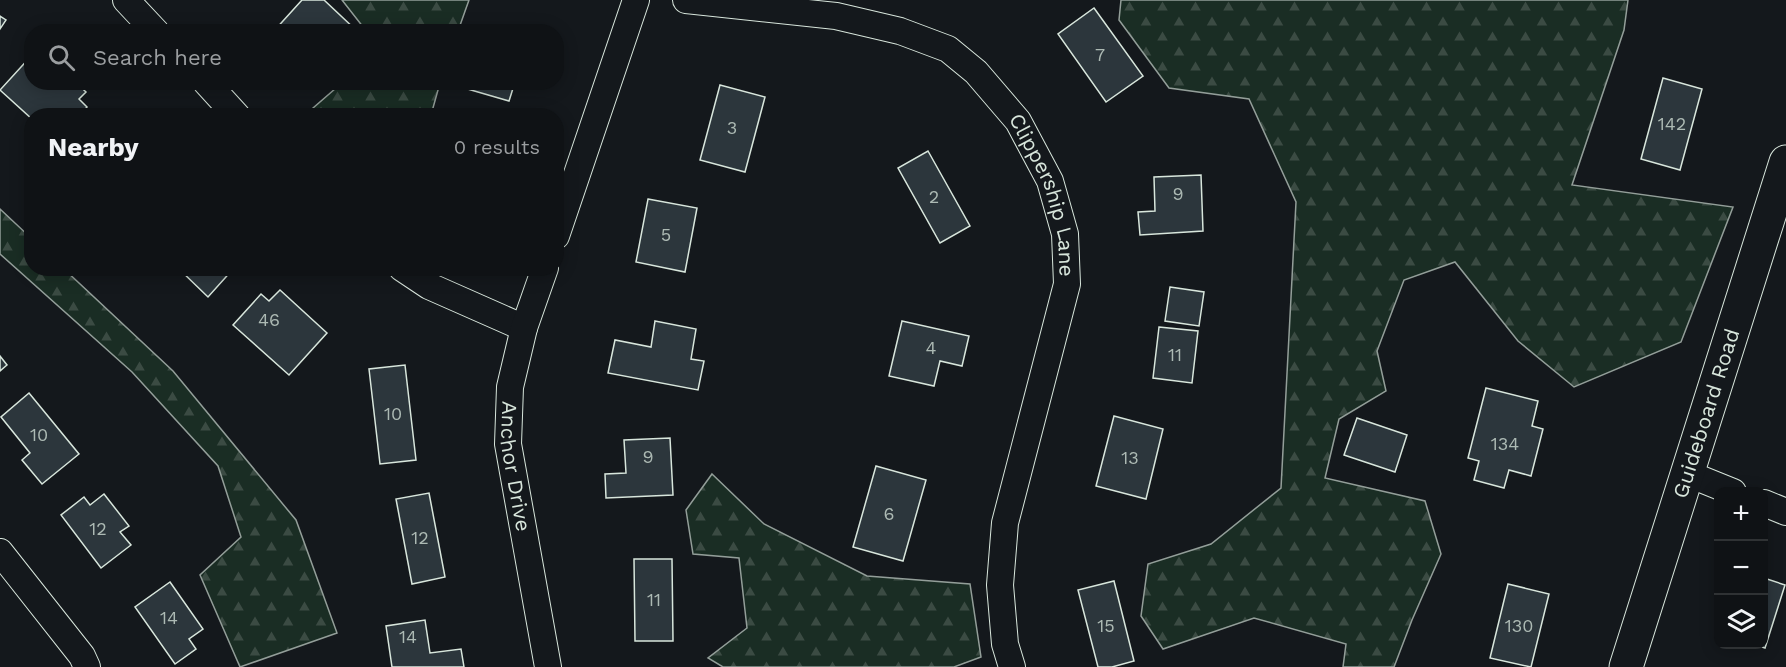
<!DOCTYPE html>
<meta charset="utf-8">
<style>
body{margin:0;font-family:"Work Sans",sans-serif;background:#181b1e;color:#f1f3f6}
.controls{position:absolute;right:18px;bottom:18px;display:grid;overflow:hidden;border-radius:12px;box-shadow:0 3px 15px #0003}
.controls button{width:54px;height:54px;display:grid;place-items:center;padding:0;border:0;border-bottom:2px solid #2f3234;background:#0f1215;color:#f1f3f6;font:30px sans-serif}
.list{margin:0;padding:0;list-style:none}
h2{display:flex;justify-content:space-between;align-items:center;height:78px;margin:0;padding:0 24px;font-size:26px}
h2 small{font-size:20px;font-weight:400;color:#9b9ea0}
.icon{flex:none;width:33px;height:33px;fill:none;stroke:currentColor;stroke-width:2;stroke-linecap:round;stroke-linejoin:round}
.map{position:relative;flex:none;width:1786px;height:667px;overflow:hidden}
.search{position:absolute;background:#0f1215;box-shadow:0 3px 15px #0003;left:24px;top:24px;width:540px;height:66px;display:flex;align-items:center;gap:15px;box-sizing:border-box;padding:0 21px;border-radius:24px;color:#9b9ea0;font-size:22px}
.panel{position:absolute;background:#0f1215;box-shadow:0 3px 15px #0003;left:24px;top:108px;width:540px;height:168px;border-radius:24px}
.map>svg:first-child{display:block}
.forest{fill:url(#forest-firs);stroke:#939e99;stroke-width:1.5}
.building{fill:#2c363c;stroke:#d8e6dc;stroke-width:1.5}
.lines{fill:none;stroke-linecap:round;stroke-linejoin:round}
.street-casing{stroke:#d8e6dc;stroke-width:28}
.secondary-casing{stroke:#d8e6dc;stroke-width:35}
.street{stroke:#14181c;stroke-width:26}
.secondary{stroke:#14181c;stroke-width:33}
.labels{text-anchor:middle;stroke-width:4.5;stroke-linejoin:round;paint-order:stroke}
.number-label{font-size:18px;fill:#adbab4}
.street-label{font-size:21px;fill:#d8e6dc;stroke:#14181c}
</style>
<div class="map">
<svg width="1786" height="667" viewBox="0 0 1786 667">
<defs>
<pattern id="forest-firs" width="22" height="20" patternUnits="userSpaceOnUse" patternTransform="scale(1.5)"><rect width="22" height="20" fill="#1a2d24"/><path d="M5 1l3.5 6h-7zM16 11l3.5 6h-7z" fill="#3b4b43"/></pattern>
</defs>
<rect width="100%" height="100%" fill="#14181c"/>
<!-- forest -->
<g class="forest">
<polygon points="342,0 469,0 458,31 367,32"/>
<polygon points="1121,0 1628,0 1624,30 1572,185 1733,207 1681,342 1574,387 1518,341 1455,262 1404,280 1377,351 1386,391 1339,419 1325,478 1425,501 1441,554 1412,620 1394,667 1343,667 1346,644 1254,618 1163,649 1141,616 1148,564 1211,544 1281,488 1296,202 1249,99 1169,88 1119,20"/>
<polygon points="343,82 440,82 440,83 431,115 305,115"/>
<polygon points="0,209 31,238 32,268 64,269 173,371 296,520 337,633 240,667 200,575 241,537 218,466 132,372 0,254"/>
<polygon points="712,474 764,524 867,576 970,584 981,657 954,667 723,667 708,658 747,628 739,558 693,554 686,510"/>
</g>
<!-- building -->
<g class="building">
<polygon points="302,0 324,0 358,32 273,32"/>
<polygon points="1094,8 1143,76 1106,102 1058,34"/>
<polygon points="0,16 6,20 0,29"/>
<polygon points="483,25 505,32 481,32"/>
<polygon points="32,55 32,82 75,82 86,92 79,99 87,107 79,116 32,116 32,119 0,90"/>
<polygon points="1663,78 1702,89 1680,170 1641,159"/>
<polygon points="466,82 515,82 509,101 464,88"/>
<polygon points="720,85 765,97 745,172 700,160"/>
<polygon points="928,151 970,226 940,243 898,168"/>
<polygon points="1201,175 1203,231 1140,235 1138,212 1155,211 1154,177"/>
<polygon points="648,199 697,208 685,272 636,262"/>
<polygon points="178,268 234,268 208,297"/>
<polygon points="1170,287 1204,292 1199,326 1165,321"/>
<polygon points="280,290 327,333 289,375 233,325 261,294 269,301"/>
<polygon points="655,321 696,329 691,359 704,361 698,390 608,373 615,340 651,347"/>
<polygon points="902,321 969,336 962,366 940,361 934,386 889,376"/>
<polygon points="1159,327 1198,331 1192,383 1153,378"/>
<polygon points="0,356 7,365 0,371"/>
<polygon points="405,365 416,460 380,464 369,369"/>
<polygon points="1486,388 1538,401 1532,426 1543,429 1531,476 1509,470 1504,488 1474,480 1479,461 1468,458"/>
<polygon points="29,393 79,454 42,484 22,460 30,453 1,417"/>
<polygon points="1114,416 1163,429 1146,499 1096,486"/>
<polygon points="1357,418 1407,435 1395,472 1344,455"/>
<polygon points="670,438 673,495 606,498 605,474 626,473 624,440"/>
<polygon points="876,466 926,480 903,561 853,547"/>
<polygon points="429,493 445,577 412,584 396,499"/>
<polygon points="104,494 129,526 120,532 131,545 101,568 61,515 84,497 90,505"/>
<polygon points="634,559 672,559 673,641 635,641"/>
<polygon points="1764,578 1785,585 1765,648 1753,644 1764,644"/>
<polygon points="1114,581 1134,661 1112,667 1098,667 1078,590"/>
<polygon points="170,582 203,629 189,639 196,649 175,664 135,607"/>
<polygon points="1508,584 1549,594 1531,667 1490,658"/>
<polygon points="425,620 430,653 461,649 464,667 392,667 386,626"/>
</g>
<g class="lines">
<!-- street casing -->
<g class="street-casing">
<g id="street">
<polyline points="126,0 156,32"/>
<path id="s1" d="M686 0 836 16 900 31 948 49 976 72 1018 121 1050 181 1065 234 1067 284 1005 523 1000 585 1005 644 1012 667"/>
<polyline points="206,82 237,116"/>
<polyline points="556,236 636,0"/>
<polyline points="402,268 429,286 524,328"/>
<path id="s2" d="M545 268 524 328 510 387 508 444 548 667"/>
<polyline points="1686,473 1733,492"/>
<polyline points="1764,503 1786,512"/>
<polyline points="0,552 82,656 87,667"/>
</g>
</g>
<!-- secondary casing -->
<g class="secondary-casing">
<g id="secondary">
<path id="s3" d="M1626 667 1786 162"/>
</g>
</g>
<!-- street -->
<use href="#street" class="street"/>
<!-- secondary -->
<use href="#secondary" class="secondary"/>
</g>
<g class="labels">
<!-- number labels -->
<g class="number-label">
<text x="1100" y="61">7</text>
<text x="1672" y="130">142</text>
<text x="732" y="134">3</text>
<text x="1178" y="200">9</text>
<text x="934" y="203">2</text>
<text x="666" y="241">5</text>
<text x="269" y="326">46</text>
<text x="931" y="354">4</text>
<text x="1175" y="361">11</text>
<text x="393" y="420">10</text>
<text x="39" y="441">10</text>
<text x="1505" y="450">134</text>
<text x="648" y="463">9</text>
<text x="1130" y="464">13</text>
<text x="889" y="520">6</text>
<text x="98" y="535">12</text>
<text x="420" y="544">12</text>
<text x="654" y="606">11</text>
<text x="169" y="624">14</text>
<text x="1106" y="632">15</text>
<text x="1519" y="632">130</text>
<text x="408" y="643">14</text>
</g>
<!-- street labels -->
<g class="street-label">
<text dy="7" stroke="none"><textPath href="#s1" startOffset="448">Clippership Lane</textPath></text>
<text dy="7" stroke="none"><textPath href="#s3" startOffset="266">Guideboard Road</textPath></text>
<text dy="7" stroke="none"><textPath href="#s2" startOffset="204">Anchor Drive</textPath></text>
</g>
</g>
</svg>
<div class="controls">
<button>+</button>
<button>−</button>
<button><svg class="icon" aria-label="layers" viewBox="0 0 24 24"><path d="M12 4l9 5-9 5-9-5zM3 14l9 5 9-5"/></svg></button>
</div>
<div class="search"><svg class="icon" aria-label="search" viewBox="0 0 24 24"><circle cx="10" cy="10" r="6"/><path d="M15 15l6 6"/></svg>Search here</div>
<section class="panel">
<h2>Nearby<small>0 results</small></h2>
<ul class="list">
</ul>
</section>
</div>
